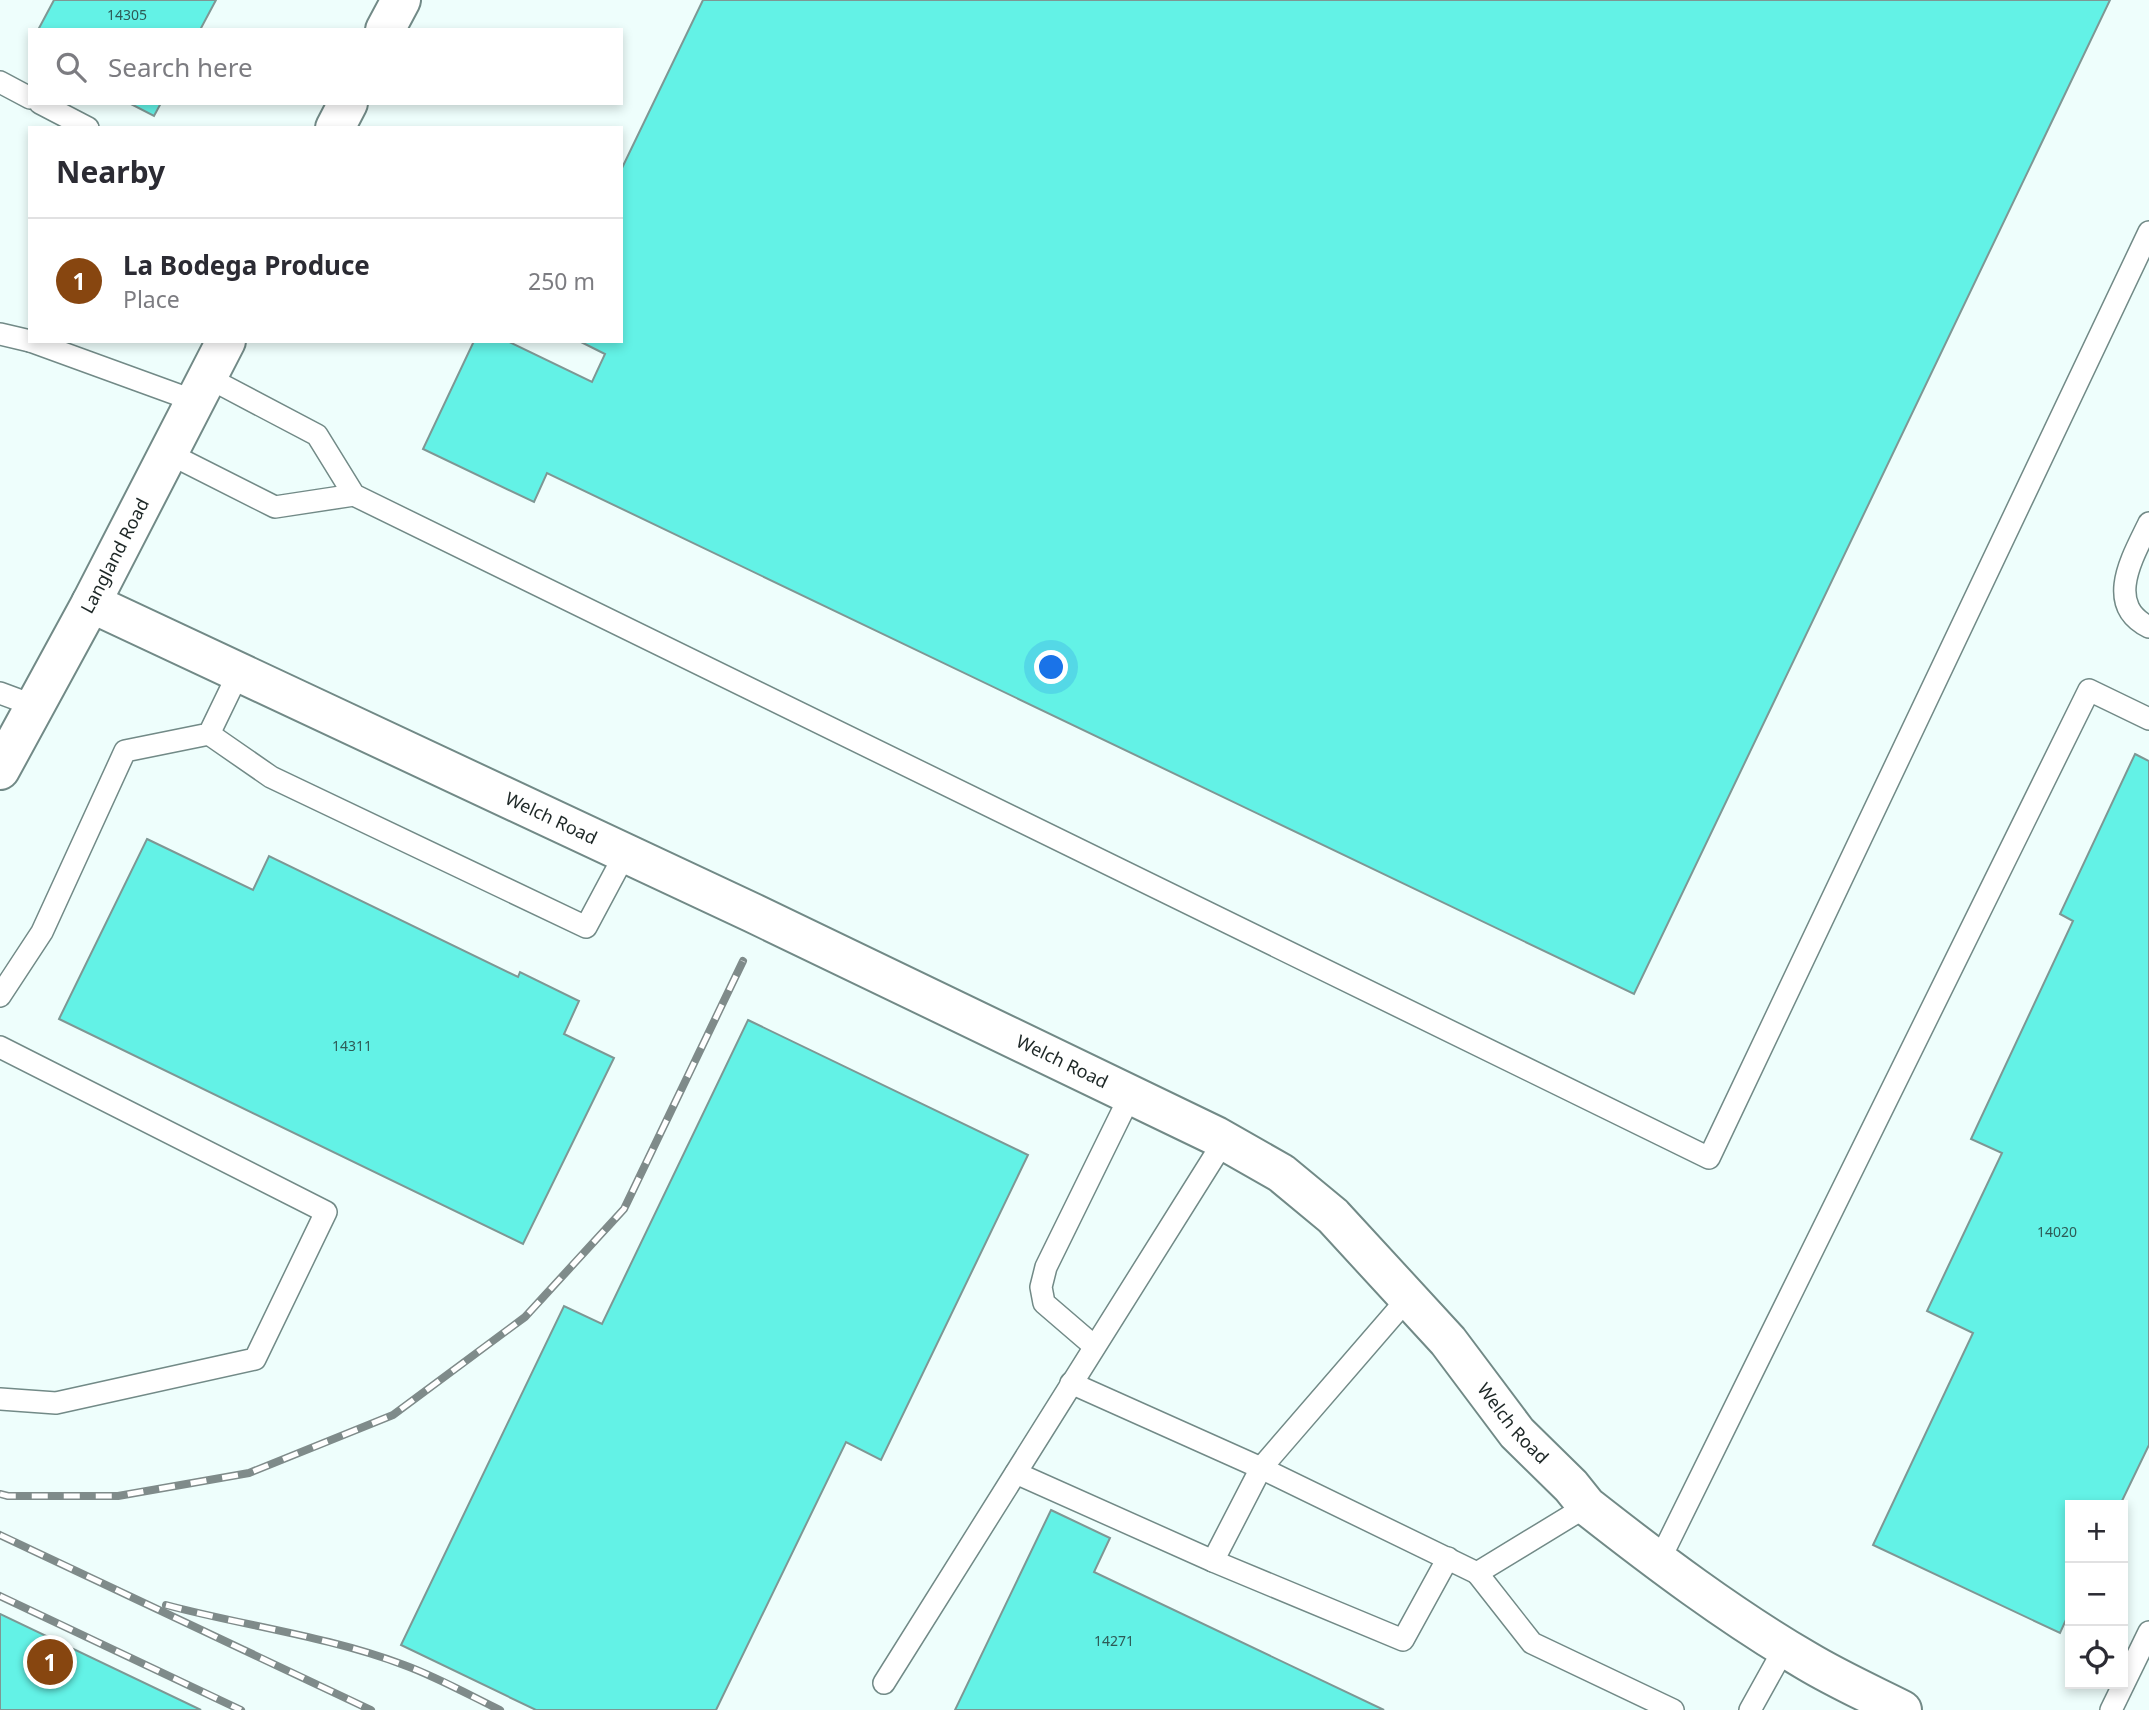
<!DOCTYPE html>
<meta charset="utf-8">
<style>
body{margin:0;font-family:"Noto Sans",sans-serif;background:#f2f2f3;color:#2b2b33}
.controls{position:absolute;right:21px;bottom:21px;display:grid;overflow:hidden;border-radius:0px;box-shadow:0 4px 10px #0003}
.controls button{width:63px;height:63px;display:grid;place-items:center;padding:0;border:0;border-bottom:2px solid #e1e1e2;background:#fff;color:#2b2b33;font:35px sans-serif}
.you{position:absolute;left:1052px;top:668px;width:24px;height:24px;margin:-18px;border:5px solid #fff;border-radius:50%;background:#1a73e8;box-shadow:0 0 0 10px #1a73e833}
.badge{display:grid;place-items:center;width:46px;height:46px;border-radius:50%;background:#874610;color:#fff;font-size:23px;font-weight:700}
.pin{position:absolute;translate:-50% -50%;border:4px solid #fff;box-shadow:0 2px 7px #0006}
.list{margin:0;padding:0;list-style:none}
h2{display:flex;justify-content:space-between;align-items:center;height:91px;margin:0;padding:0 28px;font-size:30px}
h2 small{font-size:23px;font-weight:400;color:#7c7c81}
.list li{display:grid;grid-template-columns:46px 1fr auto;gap:21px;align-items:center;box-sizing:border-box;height:126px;padding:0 28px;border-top:2px solid #e1e1e2}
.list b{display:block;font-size:26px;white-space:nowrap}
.list p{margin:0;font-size:23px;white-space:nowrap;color:#7c7c81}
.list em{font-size:23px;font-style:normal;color:#7c7c81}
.icon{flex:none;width:38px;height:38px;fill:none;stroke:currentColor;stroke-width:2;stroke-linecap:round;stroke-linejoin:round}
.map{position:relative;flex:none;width:2149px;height:1710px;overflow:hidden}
.search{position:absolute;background:#fff;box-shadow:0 4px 10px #0003;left:28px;top:28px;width:595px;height:77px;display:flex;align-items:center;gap:18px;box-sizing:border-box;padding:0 24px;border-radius:0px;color:#7c7c81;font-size:26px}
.panel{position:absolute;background:#fff;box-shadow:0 4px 10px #0003;left:28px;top:126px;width:595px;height:217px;border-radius:0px}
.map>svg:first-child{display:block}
.building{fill:#63f2e6;stroke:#7e9794;stroke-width:2}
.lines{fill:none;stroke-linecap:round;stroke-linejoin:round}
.service-casing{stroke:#728a87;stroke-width:24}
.minor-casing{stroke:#728a87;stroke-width:42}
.service{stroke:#fff;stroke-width:21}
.minor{stroke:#fff;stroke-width:38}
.rail-casing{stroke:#7f8b8a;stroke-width:8}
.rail{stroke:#fff;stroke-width:5;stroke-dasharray:16;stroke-linecap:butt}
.labels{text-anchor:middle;stroke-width:5;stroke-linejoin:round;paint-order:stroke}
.number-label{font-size:14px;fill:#2e5a56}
.street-label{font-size:18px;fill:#1d2726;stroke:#fff}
</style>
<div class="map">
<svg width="2149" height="1710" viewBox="0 0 2149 1710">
<rect width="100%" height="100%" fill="#eefefc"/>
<!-- building -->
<g class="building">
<polygon points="54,0 216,0 200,30 38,30"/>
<polygon points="703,0 2110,0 1634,994 547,473 534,502 423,449 474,341 507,341 592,382 605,354 579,341 621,341 621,170"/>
<polygon points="129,103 161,103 154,116"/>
<polygon points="2135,754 2149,761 2149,1445 2120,1505 2070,1505 2070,1611 2060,1633 1873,1545 1973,1333 1927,1311 2002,1153 1971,1139 2073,921 2060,914"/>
<polygon points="147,839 253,890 269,856 518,977 520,972 579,1001 564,1034 614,1058 523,1244 59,1019"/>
<polygon points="748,1020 1028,1155 881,1460 846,1442 716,1710 536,1710 401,1645 564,1306 602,1324"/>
<polygon points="1051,1510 1110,1538 1094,1572 1384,1710 955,1710"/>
<polygon points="0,1614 201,1710 0,1710"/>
</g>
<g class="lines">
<!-- service casing -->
<g class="service-casing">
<g id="service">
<polyline points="0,82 30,98"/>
<polyline points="40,103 88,128"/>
<polyline points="0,334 30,341"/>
<polyline points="30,341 195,401"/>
<polyline points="207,377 317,435 354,495 1709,1158 2149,232"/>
<polyline points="168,453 275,507 354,495"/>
<path d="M2149 523C2134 555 2103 604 2149 627"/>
<polyline points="0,693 35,706"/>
<polyline points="209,734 271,777 586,927 625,854"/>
<polyline points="0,996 42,932 125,751 209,734 239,672"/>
<polyline points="0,1047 326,1212 255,1359 56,1403 0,1399"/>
<polyline points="1408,1298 1261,1468 1477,1573 1587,1506"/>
<polyline points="1094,1346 1044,1303 1041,1287 1046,1267 1130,1096"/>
<polyline points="1016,1473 1213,1561 1261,1468 1071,1383"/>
<polyline points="1213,1561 1403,1640 1448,1558"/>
<polyline points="1659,1561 2089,690 2149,719"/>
<polyline points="1477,1573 1532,1643 1673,1710"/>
<polyline points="884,1683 1224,1141"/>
<polyline points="1750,1710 1785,1647"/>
<polyline points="2111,1710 2149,1632"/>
</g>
</g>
<!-- minor casing -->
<g class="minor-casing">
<g id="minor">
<polyline points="385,30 401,0"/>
<polyline points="335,128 348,103"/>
<path id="s1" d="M91 603 753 913 1216 1136 1281 1173 1333 1216 1448 1341 1517 1433 1571 1486 1587 1506C1657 1561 1730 1616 1807 1661 1837 1679 1870 1694 1902 1710"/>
<path id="s2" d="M0 770 91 603 226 341"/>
</g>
</g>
<!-- service -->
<use href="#service" class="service"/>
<!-- minor -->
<use href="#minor" class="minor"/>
<!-- rail casing -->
<g class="rail-casing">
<g id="rail">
<polyline points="0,1494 8,1496 118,1496 249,1473 393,1415 525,1317 624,1209 743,961"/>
<polyline points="0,1535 371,1710"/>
<polyline points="0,1596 241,1710"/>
<path d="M166 1605C245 1626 327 1636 404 1665 437 1677 469 1695 500 1710"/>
</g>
</g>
<!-- rail -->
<use href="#rail" class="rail"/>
</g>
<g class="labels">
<!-- number labels -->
<g class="number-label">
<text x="127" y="20">14305</text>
<text x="352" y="1051">14311</text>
<text x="2057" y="1237">14020</text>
<text x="1114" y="1646">14271</text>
</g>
<!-- street labels -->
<g class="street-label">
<text dy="6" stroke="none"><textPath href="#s2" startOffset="243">Langland Road</textPath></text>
<text dy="6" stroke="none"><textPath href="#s1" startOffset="508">Welch Road</textPath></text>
<text dy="6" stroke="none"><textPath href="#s1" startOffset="1074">Welch Road</textPath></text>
<text dy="6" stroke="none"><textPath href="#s1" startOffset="1662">Welch Road</textPath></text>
</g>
</g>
</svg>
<div class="controls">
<button>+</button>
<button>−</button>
<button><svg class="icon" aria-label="locate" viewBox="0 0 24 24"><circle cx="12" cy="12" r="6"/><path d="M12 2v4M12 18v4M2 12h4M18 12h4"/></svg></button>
</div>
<div class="you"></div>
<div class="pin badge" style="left:50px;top:1662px">1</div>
<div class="search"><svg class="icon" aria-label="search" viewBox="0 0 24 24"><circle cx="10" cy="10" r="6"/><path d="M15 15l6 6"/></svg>Search here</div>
<section class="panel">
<h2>Nearby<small></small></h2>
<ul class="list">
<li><span class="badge">1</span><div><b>La Bodega Produce</b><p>Place</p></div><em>250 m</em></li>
</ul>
</section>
</div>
